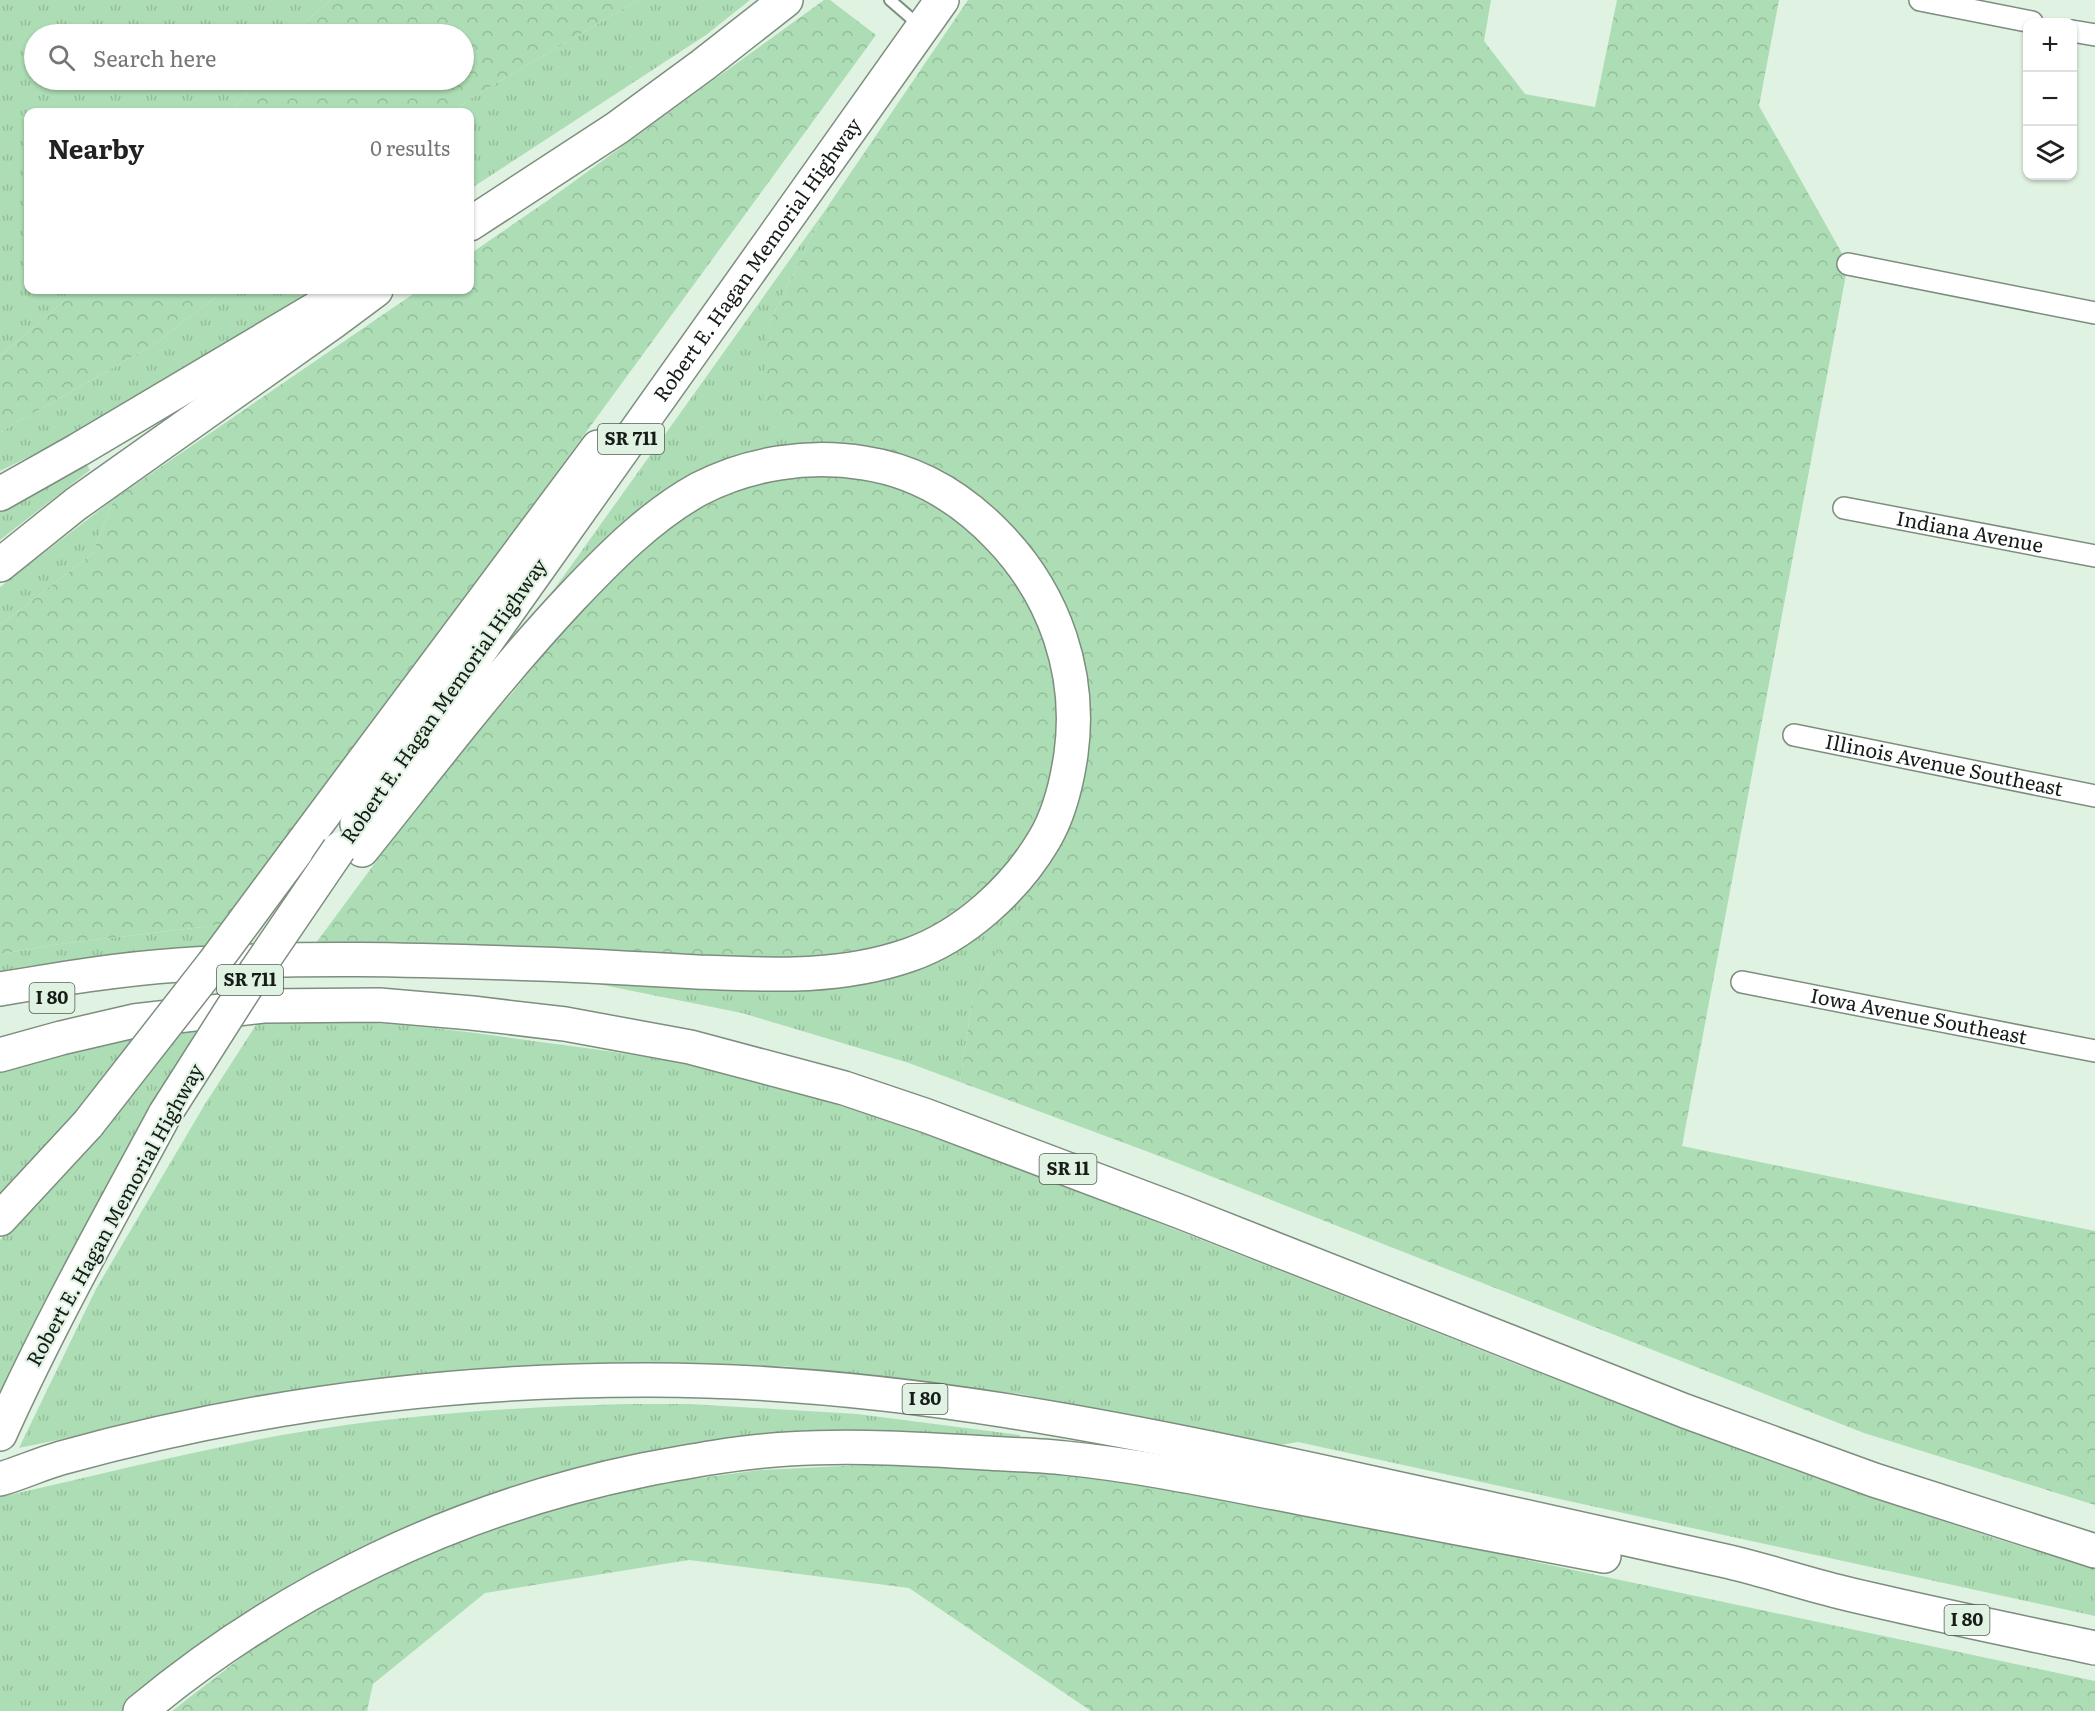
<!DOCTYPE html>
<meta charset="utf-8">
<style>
body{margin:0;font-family:Literata,serif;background:#f2f2f2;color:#222}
.controls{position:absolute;right:18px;top:18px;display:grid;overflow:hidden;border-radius:12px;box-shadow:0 2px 4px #0004}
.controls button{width:54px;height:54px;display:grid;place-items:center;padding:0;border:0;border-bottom:2px solid #e0e0e0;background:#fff;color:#222;font:30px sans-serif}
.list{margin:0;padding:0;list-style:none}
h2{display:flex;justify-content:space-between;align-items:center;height:78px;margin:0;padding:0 24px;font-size:26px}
h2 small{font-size:20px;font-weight:400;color:#767676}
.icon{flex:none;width:33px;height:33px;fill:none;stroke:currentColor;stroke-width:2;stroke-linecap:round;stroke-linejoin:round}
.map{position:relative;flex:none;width:2095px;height:1711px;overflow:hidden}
.search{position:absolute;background:#fff;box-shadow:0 2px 4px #0004;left:24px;top:24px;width:450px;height:66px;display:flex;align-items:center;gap:15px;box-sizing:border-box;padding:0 21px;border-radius:33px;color:#767676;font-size:22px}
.panel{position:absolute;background:#fff;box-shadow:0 2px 4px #0004;left:24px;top:108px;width:450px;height:186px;border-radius:12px}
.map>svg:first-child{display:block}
.grass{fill:url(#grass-tufts)}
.forest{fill:url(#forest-crowns)}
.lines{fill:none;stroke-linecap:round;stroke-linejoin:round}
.lane-casing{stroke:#7d8e7f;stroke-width:14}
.street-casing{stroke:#7d8e7f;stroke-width:24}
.highway-casing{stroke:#7d8e7f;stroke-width:36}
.lane{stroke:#fff;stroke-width:10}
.street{stroke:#fff;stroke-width:21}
.highway{stroke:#fff;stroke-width:33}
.highway-bridge-casing{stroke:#7d8e7f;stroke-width:36;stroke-linecap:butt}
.highway-bridge{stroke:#fff;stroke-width:33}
.labels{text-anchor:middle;stroke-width:4.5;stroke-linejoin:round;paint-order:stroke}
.shield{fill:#e0f2e2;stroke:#535c54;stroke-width:1.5}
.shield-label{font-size:18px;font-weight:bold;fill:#161c17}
.street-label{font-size:20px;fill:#161c17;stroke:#e0f2e2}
</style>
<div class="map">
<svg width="2095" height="1711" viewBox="0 0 2095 1711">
<defs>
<pattern id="grass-tufts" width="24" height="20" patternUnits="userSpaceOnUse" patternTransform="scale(1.5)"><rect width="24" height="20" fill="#adddb4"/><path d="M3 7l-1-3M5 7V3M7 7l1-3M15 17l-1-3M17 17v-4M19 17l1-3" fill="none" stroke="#94bd9a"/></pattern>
<pattern id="forest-crowns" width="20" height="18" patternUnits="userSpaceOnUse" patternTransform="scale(1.5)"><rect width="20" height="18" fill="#adddb4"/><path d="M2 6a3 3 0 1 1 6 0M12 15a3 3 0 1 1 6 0" fill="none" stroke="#94bd9a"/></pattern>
</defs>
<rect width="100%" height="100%" fill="#e0f2e2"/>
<!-- grass -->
<g class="grass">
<polygon points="0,0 331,0 303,24 294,34 34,34 34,80 258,80 231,112 28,112 28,290 77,290 0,356"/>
<polygon points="638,0 750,0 706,35 470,189 470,112 453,112 473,97"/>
<polygon points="824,212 767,327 856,446 558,594 553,591"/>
<polygon points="225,290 316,290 63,440 0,471 0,432 153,345"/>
<polygon points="82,457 90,470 0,540 0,505"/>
<polygon points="114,499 92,554 0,625 0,587"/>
<polygon points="1049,855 972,1002 960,1082 909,1063 742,1013 588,982 835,988 898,975"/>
<polygon points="227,924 209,947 27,966 0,971 0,954 60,944"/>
<path d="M258 1022C291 1022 323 1021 355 1022 420 1025 484 1034 548 1043 608 1051 670 1059 729 1074 905 1119 1072 1189 1240 1255 1523 1366 1804 1483 2095 1569V1616L1298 1442 1274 1446 1020 1394 784 1366 707 1365 490 1368 245 1401 19 1448 96 1289 205 1104Z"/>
<path d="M199 1028C124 1146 62 1270 0 1394V1240L106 1125 185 1029Z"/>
<polygon points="142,1035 39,1159 0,1200 0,1071 63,1051"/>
<path d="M625 1404H690L857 1414 1020 1435 1019 1444 652 1456 123 1711H0V1497C98 1475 195 1450 294 1433 403 1415 514 1407 625 1404Z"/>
</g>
<!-- forest -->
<g class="forest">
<polygon points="331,0 638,0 473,97 453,112 231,112 258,80 464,80 464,34 294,34 303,24"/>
<polygon points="824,0 830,0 876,35 227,924 60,944 0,954 0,625 92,554 114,499 419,290 470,290 470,254 547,201"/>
<polygon points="968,0 1491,0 1484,41 1525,94 1595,107 1617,0 1779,0 1759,106 1848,264 1682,1146 2095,1231 2095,1505 1864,1433 1162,1157 960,1082 972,1002 1064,825 1055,587 856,446 802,439 763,400 767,327 824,212"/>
<polygon points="77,290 225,290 153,345 0,432 0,356"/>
<polygon points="799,475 845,475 891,484 920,496 969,525 1003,560 1050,644 1061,719 1050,781 1034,829 991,887 935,928 872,953 810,960 436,945 316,943 442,772 513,692 577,614 623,565 674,522 708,501 750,484"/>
<polygon points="925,1462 1123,1478 1272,1506 2095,1681 2095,1711 1091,1711 909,1588 689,1560 485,1593 373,1684 367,1711 172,1711 269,1636 373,1576 496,1524 611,1490 760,1470"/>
</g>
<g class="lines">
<!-- lane casing -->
<g class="lane-casing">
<polyline id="lane" points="890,0 920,26"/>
</g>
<!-- street casing -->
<g class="street-casing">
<g id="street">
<polyline points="1920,0 2032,22"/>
<polyline points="2072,31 2095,35"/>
<polyline points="1848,264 2095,313"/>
<path id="s1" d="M1844 508 2095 556"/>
<path id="s2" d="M1794 735 2095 796"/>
<path id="s3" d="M1742 982 2095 1051"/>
</g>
</g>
<!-- highway casing -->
<g class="highway-casing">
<g id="highway">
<polyline points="470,224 617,128 703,65 786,0"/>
<polyline points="0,494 78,450 329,301"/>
<polyline points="0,565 76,504 333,322 376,290"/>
<path id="s4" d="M357 824 942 0"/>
<polyline points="296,852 598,447"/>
<path d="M0 989C59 979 119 969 179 965 299 956 419 960 540 964 592 966 645 969 697 972 770 975 840 979 909 955 964 936 1015 889 1044 840 1059 815 1067 782 1071 754 1082 674 1055 595 999 537 962 498 917 471 864 463 809 454 749 463 699 489 650 516 609 558 571 598 496 678 430 765 362 850"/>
<polyline points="0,1055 61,1038 134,1021 263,1006 379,1005 472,1013 565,1024 690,1047 844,1088 927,1116 1181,1212 1685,1411 1874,1480 2095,1551"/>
<polyline points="0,1219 88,1124"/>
<path d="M0 1434C49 1325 108 1220 165 1114"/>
<path d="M0 1479C21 1473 40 1464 61 1458 249 1406 448 1380 644 1380 887 1379 1127 1429 1364 1481 1486 1508 1608 1534 1730 1562 1768 1571 1806 1584 1844 1593 1927 1613 2011 1630 2095 1648"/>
<path d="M140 1711C285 1590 458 1508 643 1470 690 1461 739 1452 788 1449 855 1445 921 1449 988 1453 1014 1455 1040 1455 1065 1458 1144 1466 1222 1483 1301 1498 1402 1517 1503 1537 1604 1556"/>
</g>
</g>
<!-- lane -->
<use href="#lane" class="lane"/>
<!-- street -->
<use href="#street" class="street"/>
<!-- highway -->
<use href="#highway" class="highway"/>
<!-- highway-bridge casing -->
<g class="highway-bridge-casing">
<g id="highway-bridge">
<polyline points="165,1114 256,971 339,849"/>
<polyline points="88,1124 213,964 296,852"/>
</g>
</g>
<!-- highway-bridge -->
<use href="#highway-bridge" class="highway-bridge"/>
</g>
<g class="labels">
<!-- shield labels -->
<g class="shield">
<rect x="598" y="424" width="66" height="30" rx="4.5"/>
<rect x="217" y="965" width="66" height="30" rx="4.5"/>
<rect x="29.5" y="983" width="45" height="30" rx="4.5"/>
<rect x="1039.5" y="1154" width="57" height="30" rx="4.5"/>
<rect x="902.5" y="1384" width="45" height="30" rx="4.5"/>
<rect x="1944.5" y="1605" width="45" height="30" rx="4.5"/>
</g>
<g class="shield-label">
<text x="631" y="445">SR 711</text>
<text x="250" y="986">SR 711</text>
<text x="52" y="1004">I 80</text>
<text x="1068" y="1175">SR 11</text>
<text x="925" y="1405">I 80</text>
<text x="1967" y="1626">I 80</text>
</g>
<!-- street labels -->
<g class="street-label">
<text dy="7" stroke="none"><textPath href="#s4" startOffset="692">Robert E. Hagan Memorial Highway</textPath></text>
<text dy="7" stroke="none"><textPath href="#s1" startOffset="128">Indiana Avenue</textPath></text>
<text transform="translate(444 701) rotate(-55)" y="7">Robert E. Hagan Memorial Highway</text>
<text dy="7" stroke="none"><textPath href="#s2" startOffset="153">Illinois Avenue Southeast</textPath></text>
<text dy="7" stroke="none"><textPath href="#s3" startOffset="180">Iowa Avenue Southeast</textPath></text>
<text transform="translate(115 1215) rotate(-61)" y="7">Robert E. Hagan Memorial Highway</text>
</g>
</g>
</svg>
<div class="controls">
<button>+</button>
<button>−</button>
<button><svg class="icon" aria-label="layers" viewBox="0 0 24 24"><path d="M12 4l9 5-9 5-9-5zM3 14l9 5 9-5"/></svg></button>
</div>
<div class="search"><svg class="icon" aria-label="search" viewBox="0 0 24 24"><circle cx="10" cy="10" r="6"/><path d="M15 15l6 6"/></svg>Search here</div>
<section class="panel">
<h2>Nearby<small>0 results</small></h2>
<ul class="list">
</ul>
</section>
</div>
